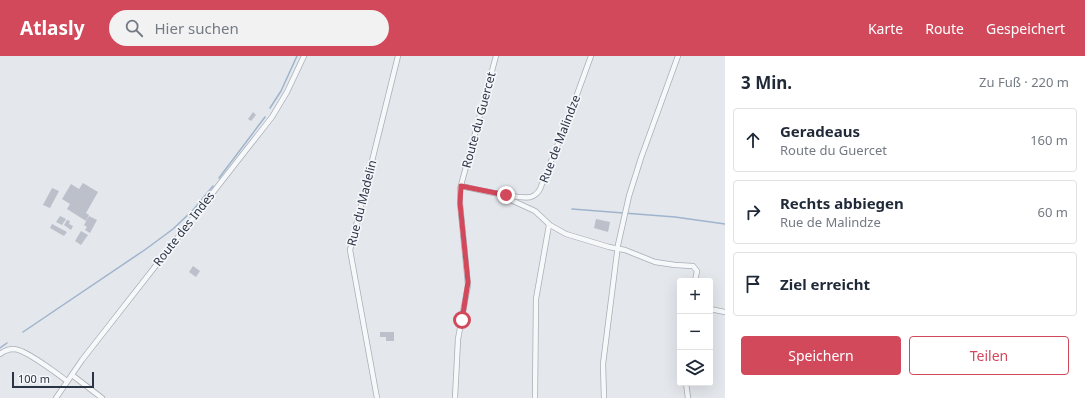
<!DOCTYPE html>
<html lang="de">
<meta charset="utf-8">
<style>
body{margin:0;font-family:"Noto Sans",sans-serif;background:#f2f2f3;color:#1f2937}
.controls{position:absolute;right:12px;bottom:12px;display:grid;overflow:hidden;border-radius:4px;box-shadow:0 4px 16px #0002}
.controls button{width:36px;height:36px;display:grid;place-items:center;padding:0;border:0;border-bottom:1px solid #e0e1e3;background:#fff;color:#1f2937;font:20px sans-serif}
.scale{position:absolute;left:12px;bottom:10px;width:82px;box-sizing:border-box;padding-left:4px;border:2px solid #2b3445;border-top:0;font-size:11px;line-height:14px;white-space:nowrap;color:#2b3445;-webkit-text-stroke:3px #f4f6f9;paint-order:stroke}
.stop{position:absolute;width:12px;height:12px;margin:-9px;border:3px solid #d1495b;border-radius:50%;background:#fff}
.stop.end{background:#d1495b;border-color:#fff;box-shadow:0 1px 4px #0008}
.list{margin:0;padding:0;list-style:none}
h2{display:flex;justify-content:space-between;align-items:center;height:52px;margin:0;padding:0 16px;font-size:17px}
h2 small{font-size:13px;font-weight:400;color:#747a83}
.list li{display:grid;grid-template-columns:26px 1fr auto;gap:12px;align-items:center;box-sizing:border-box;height:64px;margin:0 8px 8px;padding:0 8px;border:1px solid #e0e1e3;border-radius:4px}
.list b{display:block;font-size:15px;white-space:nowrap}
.list p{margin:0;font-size:13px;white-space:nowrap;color:#747a83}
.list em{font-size:13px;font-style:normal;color:#747a83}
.actions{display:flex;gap:8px;padding:12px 16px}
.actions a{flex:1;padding:9px 0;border:1px solid #d1495b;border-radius:4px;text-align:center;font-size:14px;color:#d1495b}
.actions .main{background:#d1495b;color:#fff}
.icon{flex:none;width:22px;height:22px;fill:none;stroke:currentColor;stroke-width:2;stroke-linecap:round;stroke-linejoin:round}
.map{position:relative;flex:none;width:725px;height:342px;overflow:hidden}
header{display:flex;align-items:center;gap:24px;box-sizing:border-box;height:56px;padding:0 20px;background:#d1495b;color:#fff}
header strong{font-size:19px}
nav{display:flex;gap:22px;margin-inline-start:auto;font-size:14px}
.search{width:280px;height:36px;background:#f2f2f3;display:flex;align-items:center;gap:10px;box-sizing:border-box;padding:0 14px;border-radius:22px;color:#747a83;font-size:15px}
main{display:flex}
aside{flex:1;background:#fff}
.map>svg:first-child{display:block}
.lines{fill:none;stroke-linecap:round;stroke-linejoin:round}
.stream{stroke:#9fb4cc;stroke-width:1.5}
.building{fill:#bbc0ca}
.minor-casing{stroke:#a9aeb7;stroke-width:6}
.minor{stroke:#f7f8fa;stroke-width:4.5}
.route{stroke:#d1495b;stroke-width:5}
.labels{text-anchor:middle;stroke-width:3.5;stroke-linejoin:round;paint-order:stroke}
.street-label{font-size:12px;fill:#2b3445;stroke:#f4f6f9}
</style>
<header>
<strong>Atlasly</strong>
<div class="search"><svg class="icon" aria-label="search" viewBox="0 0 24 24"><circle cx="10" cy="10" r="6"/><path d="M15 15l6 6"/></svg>Hier suchen</div>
<nav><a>Karte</a><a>Route</a><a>Gespeichert</a></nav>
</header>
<main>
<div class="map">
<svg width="725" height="342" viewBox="0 0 725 342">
<rect width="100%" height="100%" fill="#e4e7ec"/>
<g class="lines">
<!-- stream -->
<g class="stream">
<polyline points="270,52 281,35 297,0"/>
<polyline points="219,122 265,61"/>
<polyline points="572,153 675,161 725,168"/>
<polyline points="23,276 146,193 173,173 193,154 213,130"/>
<polyline points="0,292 7,287"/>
</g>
</g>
<!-- building -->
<g class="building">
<polygon points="253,56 256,59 251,65 248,63"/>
<polygon points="83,127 98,136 86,157 89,159 86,165 67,153 70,148 62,143 71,128 79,133"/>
<polygon points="52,132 59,135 50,152 43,149"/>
<polygon points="60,160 66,163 62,169 56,166"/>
<polygon points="89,160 97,164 90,177 85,174 87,171 84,169"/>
<polygon points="596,163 610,166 608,176 594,172"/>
<polygon points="67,164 70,165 69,168 73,170 71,174 64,169"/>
<polygon points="52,168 67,176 64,180 50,172"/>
<polygon points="81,175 88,179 81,189 75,185"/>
<polygon points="193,210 200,215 196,221 189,216"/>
<polygon points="380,276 394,276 394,285 386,285 386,281 380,281"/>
</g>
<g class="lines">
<!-- minor casing -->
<g class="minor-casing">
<g id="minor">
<path d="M461 130C476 133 519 144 531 141 536 139 538 137 540 133L571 55 591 0"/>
<polyline points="506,139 511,144 535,155 550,169 566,178 609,191 625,194 655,206 675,209 693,210 697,215 695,225"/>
<polyline points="710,253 725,256"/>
<path d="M0 298C4 295 9 293 14 293 27 294 56 317 67 325"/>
<polyline points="72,319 102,342"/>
<polyline points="686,327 688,342"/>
<polyline points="56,342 82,304 272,61 287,36 304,0"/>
<polyline points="377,342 350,194 398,0"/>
<polyline points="455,342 458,283 468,229 460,147 460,133 496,0"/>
<polyline points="535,342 536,243 549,169"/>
<polyline points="604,342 603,308 618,189 629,140 641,102 678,0"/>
</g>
</g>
<!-- minor -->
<use href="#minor" class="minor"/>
</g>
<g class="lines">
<!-- route -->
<polyline class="route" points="462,264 468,226 460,147 461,130 506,139"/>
</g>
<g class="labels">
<!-- street labels -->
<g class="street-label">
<text transform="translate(479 64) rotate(-75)" y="4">Route du Guercet</text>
<text transform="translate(560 83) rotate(-69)" y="4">Rue de Malindze</text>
<text transform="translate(362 147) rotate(-76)" y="4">Rue du Madelin</text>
<text transform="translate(184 173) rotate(-52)" y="4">Route des Indes</text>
</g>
</g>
</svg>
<div class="controls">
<button>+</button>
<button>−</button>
<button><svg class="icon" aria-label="layers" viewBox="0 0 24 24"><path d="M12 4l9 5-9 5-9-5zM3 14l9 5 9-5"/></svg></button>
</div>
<div class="scale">100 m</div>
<div class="stop" style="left:462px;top:264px"></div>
<div class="stop end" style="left:506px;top:139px"></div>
</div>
<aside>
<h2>3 Min.<small>Zu Fuß · 220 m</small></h2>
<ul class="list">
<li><svg class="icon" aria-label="ahead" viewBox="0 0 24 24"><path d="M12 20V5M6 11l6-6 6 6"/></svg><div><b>Geradeaus</b><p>Route du Guercet</p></div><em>160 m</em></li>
<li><svg class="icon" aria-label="right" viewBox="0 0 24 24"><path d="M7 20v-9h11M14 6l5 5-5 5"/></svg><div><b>Rechts abbiegen</b><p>Rue de Malindze</p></div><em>60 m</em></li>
<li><svg class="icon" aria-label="arrive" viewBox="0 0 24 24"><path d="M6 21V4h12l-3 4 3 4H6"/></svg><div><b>Ziel erreicht</b></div></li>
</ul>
<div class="actions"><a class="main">Speichern</a><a>Teilen</a></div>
</aside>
</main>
